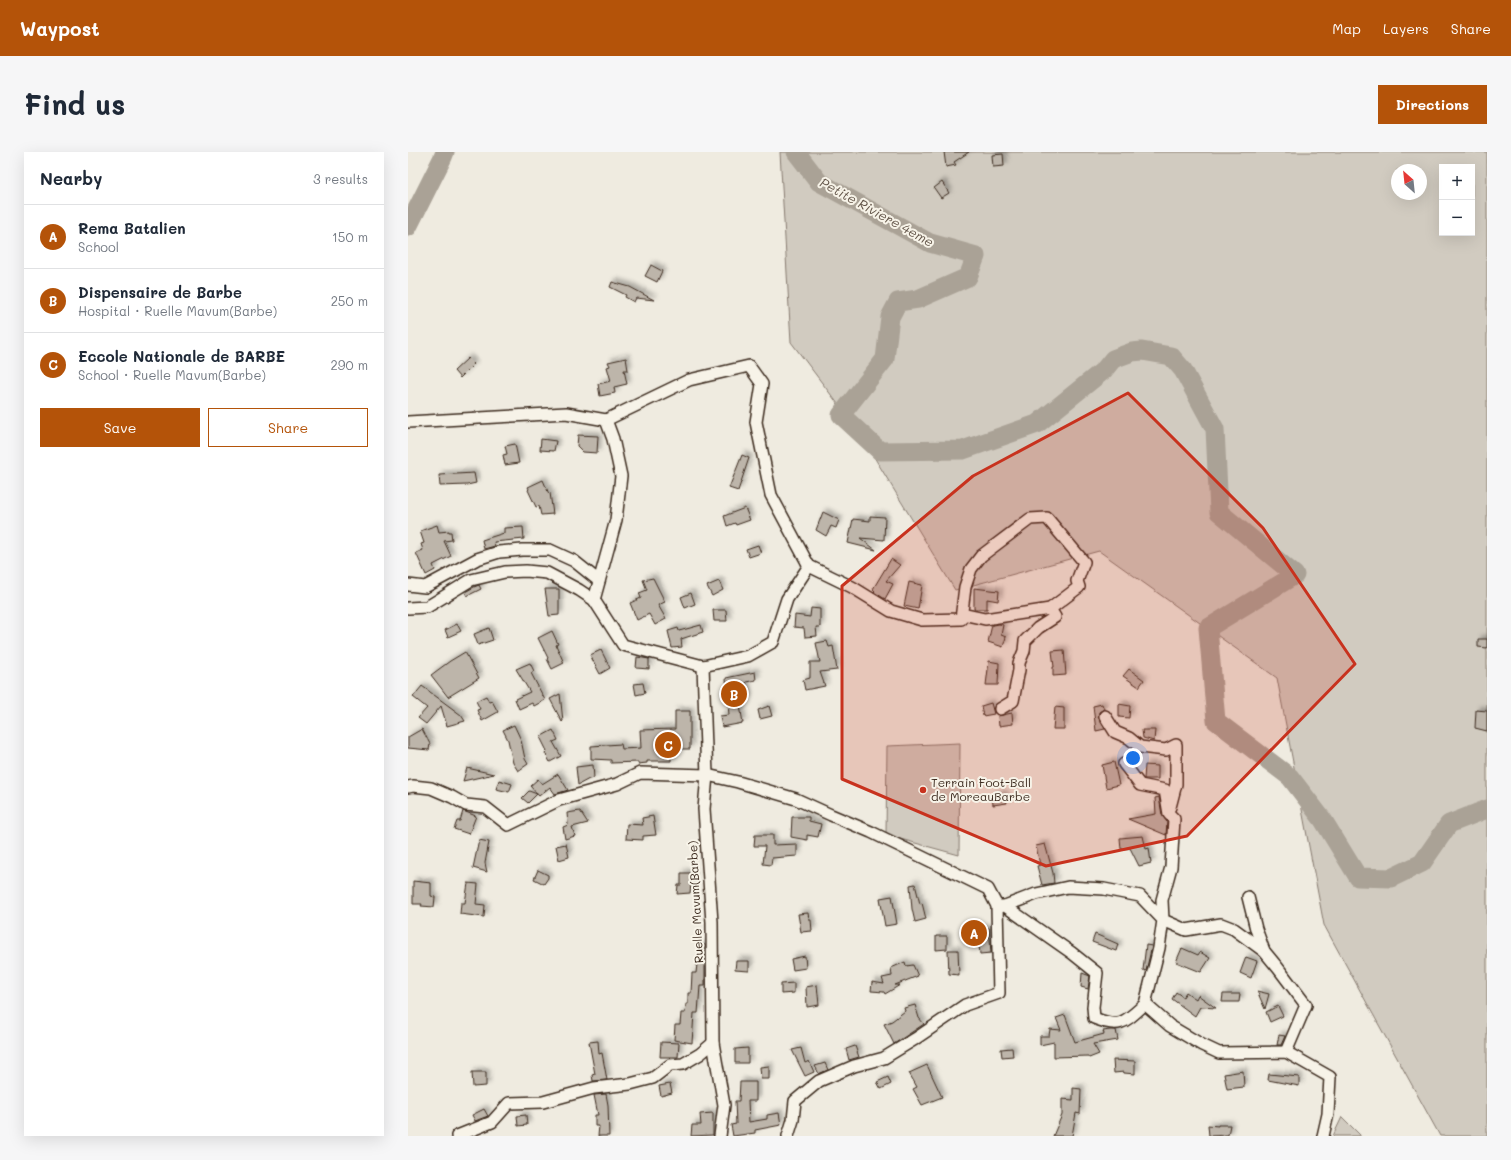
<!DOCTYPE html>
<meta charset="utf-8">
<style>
body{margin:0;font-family:Mali,sans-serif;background:#f6f6f7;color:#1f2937}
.controls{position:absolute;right:12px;top:12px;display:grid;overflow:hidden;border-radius:0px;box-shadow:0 4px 16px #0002}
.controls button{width:36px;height:36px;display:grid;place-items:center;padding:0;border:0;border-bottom:1px solid #e0e1e3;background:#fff;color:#1f2937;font:20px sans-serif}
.compass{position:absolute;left:983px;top:12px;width:36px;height:36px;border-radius:50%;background:#fff;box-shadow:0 4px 16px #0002;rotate:333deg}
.you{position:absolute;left:725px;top:606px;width:14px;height:14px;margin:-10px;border:3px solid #fff;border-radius:50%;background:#1a73e8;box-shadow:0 0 0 6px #1a73e833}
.badge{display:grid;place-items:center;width:26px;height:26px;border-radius:50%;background:#b45309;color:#fff;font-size:13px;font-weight:700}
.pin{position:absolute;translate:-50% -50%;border:2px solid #fff;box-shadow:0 1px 4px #0006}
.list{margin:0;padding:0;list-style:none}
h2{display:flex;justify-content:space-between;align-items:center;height:52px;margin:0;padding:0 16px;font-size:17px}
h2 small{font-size:13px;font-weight:400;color:#747a83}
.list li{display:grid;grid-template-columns:26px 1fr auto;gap:12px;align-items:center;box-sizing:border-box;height:64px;padding:0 16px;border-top:1px solid #e0e1e3}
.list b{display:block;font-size:15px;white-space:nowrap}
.list p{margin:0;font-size:13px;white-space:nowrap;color:#747a83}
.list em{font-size:13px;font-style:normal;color:#747a83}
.actions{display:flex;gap:8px;padding:12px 16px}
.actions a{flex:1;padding:9px 0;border:1px solid #b45309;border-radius:0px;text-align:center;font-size:14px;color:#b45309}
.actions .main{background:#b45309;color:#fff}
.map{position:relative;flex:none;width:1079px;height:984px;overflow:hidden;border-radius:0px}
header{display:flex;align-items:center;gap:24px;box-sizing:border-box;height:56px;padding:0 20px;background:#b45309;color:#fff}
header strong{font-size:19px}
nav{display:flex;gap:22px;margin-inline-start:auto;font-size:14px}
.intro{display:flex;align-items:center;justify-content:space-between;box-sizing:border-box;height:96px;padding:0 24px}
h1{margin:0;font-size:28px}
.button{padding:10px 18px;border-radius:0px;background:#b45309;color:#fff;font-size:14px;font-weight:700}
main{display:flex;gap:24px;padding:0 24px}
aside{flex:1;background:#fff;border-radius:0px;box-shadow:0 4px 16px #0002}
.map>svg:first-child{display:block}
.green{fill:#d1cbc0;stroke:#867a6f;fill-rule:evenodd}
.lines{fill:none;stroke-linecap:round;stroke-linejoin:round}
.river{stroke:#aaa296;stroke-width:19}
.building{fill:#bdb5aa;stroke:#3b2a1e;filter:url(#shadow)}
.minor-casing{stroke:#3b2a1e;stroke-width:14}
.minor{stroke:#f7f3e8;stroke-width:11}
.marked{fill:#c8321e;fill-opacity:0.2;stroke:#c8321e;stroke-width:3;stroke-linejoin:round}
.poi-dot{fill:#c8321e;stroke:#f7f3e8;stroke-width:1.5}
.labels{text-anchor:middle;stroke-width:4;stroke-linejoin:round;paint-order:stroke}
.poi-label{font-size:12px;fill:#3b2a1e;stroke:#f7f3e8;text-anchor:start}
.street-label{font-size:12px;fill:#3b2a1e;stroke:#f7f3e8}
.water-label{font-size:13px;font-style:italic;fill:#625448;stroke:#f7f3e8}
</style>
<header>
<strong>Waypost</strong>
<nav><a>Map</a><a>Layers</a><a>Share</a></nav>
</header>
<div class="intro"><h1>Find us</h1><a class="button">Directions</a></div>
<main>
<aside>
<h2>Nearby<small>3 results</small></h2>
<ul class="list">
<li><span class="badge">A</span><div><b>Rema Batalien</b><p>School</p></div><em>150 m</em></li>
<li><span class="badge">B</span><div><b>Dispensaire de Barbe</b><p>Hospital · Ruelle Mavum(Barbe)</p></div><em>250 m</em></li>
<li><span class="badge">C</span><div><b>Eccole Nationale de BARBE</b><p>School · Ruelle Mavum(Barbe)</p></div><em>290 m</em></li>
</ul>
<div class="actions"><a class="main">Save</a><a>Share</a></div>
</aside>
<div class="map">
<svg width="1079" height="984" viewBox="0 0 1079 984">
<defs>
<filter id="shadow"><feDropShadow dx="3.5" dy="-3.5" stdDeviation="2" flood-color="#0004"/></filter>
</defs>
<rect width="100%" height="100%" fill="#efebe0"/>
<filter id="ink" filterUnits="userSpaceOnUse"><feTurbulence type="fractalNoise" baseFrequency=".025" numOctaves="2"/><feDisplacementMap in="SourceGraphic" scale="8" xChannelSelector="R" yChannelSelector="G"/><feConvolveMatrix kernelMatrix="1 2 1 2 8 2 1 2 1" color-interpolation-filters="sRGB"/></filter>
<g filter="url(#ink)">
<!-- green -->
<g class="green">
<path d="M372 0H1079V984H1032L916 773 869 526 691 399 547 438 449 277 383 190ZM1034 15H1064V81H1034ZM989 18H1013V42H989Z"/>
<polygon points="552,591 551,703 478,683 479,594"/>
<polygon points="934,965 952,983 952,984 925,984"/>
</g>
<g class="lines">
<!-- river -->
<g class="river">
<polyline points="388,0 411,30 522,91 568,104 560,125 510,147 490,150 482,165 477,207 433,263 472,299 555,298 629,272 696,218 705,207 724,200 734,199 763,204 775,218 807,277 811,360 887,423 800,476 808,569 882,625 915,668 950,725 983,726 1014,711 1041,672 1079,657"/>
<polyline points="0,75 35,5 37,0"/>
</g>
</g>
<!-- building -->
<g class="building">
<polygon points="536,0 561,0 546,10 548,13 538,15"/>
<polygon points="595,2 596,14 585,15 584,3"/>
<polygon points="534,30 541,41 533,46 526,36"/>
<polygon points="243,113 254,119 249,130 237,124"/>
<polygon points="204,130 222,135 246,148 228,146 226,150 217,145 218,143 202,135"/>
<polygon points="60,206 66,212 52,226 46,219"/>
<polygon points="218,206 220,218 216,218 219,232 206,235 207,241 192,244 190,232 203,229 199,215 202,214 200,210"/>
<polygon points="170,283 190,284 189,301 175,300 169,294"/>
<polygon points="133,287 148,289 146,299 132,298"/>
<polygon points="107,292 111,311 97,313 95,303 99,302 97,294"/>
<polygon points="334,303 341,306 330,339 321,336"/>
<polygon points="66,321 68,331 59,333 32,334 31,323"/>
<polygon points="135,328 141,342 142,341 145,362 133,363 131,354 128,355 120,338 121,337 120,335"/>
<polygon points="337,356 342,368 328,373 327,371 319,374 316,364"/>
<polygon points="415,360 431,368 428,376 423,374 418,384 408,378"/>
<polygon points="462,364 477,365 476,388 452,386 468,398 440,391 445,367 462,369"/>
<polygon points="29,373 31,380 41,379 41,380 43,380 44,388 36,389 43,404 25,413 27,418 18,423 8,401 15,398 13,392 16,391 12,379"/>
<polygon points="115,375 116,387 86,390 87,394 76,397 74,388 96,381 96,376"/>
<polygon points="350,393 353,401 341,405 338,397"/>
<polygon points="483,407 492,413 478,429 485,432 477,447 466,440 467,439 465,437"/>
<polygon points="245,426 257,450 250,453 258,467 247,473 241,462 229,468 222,451 233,446 231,441 239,438 235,428"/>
<polygon points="311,429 315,438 304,444 299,434"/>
<polygon points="501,430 514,433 510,457 496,454"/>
<polygon points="71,433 73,437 59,444 57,440 66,435"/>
<polygon points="566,436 591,439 590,449 579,447 579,457 566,457"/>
<polygon points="137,437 151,437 151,463 141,464"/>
<polygon points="283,441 287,452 277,456 273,445"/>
<polygon points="403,456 412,457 412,475 408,475 409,484 397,485 396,476 386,475 387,463 402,465"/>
<polygon points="305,458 318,458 319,469 306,469"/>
<polygon points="49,472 53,479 40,485 37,478"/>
<polygon points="591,472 595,473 593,483 598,485 595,495 580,490 584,473"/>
<polygon points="293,473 295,480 273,487 274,495 264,496 260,479 270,476 271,479"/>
<polygon points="81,476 85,488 70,493 66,482"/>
<polygon points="144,479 150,492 148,493 156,511 144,517 139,507 140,506 130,486"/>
<polygon points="1070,487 1079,487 1079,496 1070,495"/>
<polygon points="419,489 421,495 425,494 429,518 412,520 417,534 397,538 395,528 402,526 402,510 412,510 408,491"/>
<polygon points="193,498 202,516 192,522 182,503"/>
<polygon points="656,498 658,523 645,524 645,515 646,515 644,499"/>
<polygon points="57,500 71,526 40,545 23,523 42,509"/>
<polygon points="229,505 241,507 241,517 228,516"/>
<polygon points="581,509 591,511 590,533 578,533"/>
<polygon points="122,511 126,519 123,521 137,548 126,554 124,551 111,557 107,547 122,540 108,517"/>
<polygon points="721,517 736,528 731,535 715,524"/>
<polygon points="347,520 348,528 338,530 340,547 331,548 335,571 314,575 312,564 321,563 318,526"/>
<polygon points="235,531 237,541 228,543 226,532"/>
<polygon points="14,534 53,563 57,569 39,574 33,554 18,572 10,566 19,556 5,545"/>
<polygon points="152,542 155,569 154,570 142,547"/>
<polygon points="78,544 81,550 84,549 90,560 74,569 69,558 72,557 68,549"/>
<polygon points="583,551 586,562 575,564 573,554"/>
<polygon points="694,552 696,557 691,560 690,565 697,577 688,579 685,554"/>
<polygon points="711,552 722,554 721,566 711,565"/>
<polygon points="361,554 364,564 352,567 350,558"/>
<polygon points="647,555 656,556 656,577 645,577"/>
<polygon points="1068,558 1079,559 1079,579 1067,576"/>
<polygon points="267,559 282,559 282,597 263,597 263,609 239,609 239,611 230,612 230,610 203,611 203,608 183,607 183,594 213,592 214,597 233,596 232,578 267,577"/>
<polygon points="604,561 605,572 591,574 590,564"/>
<polygon points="106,573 113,588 117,607 120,612 110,619 105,611 100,588 95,578"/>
<polygon points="14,577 22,592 21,598 0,596 0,585"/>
<polygon points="145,578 150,588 145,590 153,604 142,610 137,601 139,599 132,585"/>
<polygon points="734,578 747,578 746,589 735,586"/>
<polygon points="706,610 711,633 698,636 694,613"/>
<polygon points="185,613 186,626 181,627 170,633 168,615"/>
<polygon points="737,613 750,614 750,627 736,627"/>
<polygon points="59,616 86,622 55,629"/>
<polygon points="150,622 160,638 157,639 147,642 142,635 131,644 122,634 130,627 134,632"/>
<polygon points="91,628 104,632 101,640 88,637"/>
<polygon points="121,639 129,642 120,651 114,646"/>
<polygon points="596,642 599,651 585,653 584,643"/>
<polygon points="751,645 754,663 759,670 758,683 720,667 748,662 747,646"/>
<polygon points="55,659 68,664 61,682 46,677 49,669 52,669"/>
<polygon points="172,659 180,671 164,675 167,684 157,687 155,675 160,673 159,661"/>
<polygon points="245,664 248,683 235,684 235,688 218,687 219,672 235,673 234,666"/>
<polygon points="384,665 401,665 401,669 413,672 410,685 399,683 399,688 383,685"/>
<polygon points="347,683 365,683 365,693 389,692 389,704 364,706 363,713 355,712 357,694 346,694"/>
<polygon points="735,684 738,697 741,696 743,711 731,714 722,696 713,697 712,686"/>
<polygon points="71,688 81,690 77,711 79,720 65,716"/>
<polygon points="158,692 161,705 151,708 148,694"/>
<polygon points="637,692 645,721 646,731 634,733 629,714 632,713 628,694"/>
<polygon points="130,718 140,723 140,726 136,732 126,727"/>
<polygon points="273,721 284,721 282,741 269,742 270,733 273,733"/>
<polygon points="5,729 23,731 23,744 27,745 26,755 13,754 14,752 5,752"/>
<polygon points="60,731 70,732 68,752 77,753 76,765 52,762 53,751 57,751"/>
<polygon points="507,732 512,752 514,751 518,767 507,770 504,757 502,733"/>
<polygon points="484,744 489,772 477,774 472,746"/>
<polygon points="400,761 401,768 403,768 404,779 393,780 390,762"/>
<polygon points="581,776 583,801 572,802 569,778"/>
<polygon points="687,782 710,792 708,799 684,790"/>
<polygon points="528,784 539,784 539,797 528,798"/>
<polygon points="291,793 297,793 297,834 292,834 290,861 286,861 284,891 266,888 267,873 272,873 273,861 277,861 278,852 280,852 280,841 283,841 284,821 288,821"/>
<polygon points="738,793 744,794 738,819 735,818"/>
<polygon points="774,796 790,803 792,800 802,806 793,820 768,810"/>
<polygon points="540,798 550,798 551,823 541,822"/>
<polygon points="397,804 398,816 385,818 383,807"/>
<polygon points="838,805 849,809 843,826 832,821"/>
<polygon points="328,809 341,809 341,819 327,818"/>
<polygon points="497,810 498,814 505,813 510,824 487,833 492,833 477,842 476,840 463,839 464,830 476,832 474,826 484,824 483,816"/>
<polygon points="674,821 682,824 680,837 673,835"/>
<polygon points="386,831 386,841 373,842 373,832"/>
<polygon points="409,833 411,853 399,855 398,835"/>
<polygon points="849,839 861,842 857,857"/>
<polygon points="768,840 775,845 778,840 788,847 790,843 808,856 792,855 787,864 764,847"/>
<polygon points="815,842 832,842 831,850 814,850"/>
<polygon points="507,853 511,866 516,872 486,892 476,872 484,869 497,859 496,856"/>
<polygon points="870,854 875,864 862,870 858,860"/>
<polygon points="657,863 667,890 696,882 695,879 702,878 708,878 710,888 685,892 691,902 681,906 680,904 646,905 646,890 632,893 632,884 641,884 642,877 653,878 648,866"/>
<polygon points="871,883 877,884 873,893 869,893"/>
<polygon points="190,889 191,902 194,901 199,928 185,929 184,923 187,922 181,890"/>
<polygon points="253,890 271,891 270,905 252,905"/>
<polygon points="447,894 451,905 441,908 438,897"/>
<polygon points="340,896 340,911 327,911 327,897"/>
<polygon points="393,896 397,911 401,909 406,920 397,924 384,898"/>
<polygon points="604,896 605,904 594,905 593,897"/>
<polygon points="705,908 727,909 727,922 716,921 716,920 706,921"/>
<polygon points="417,911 420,918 411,922 407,914"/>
<polygon points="519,913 534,945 514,953 505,937 509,935 501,921"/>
<polygon points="361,914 361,927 353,927 352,915"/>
<polygon points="835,919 836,935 819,937 816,922"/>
<polygon points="64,920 78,920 78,934 65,935"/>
<polygon points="861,922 891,925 891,934 860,928"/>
<polygon points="480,925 483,932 473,937 469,930"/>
<polygon points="332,930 348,930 348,949 340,949 341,970 359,967 359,963 371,961 373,973 347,978 347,981 325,984 323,973 328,972 327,949 331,949"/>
<polygon points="262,932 264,941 253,944 251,934"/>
<polygon points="665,936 673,937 672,962 668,961 664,984 645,984 654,963 654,947 665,948"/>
<polygon points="198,942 200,953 201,984 190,984 191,974 187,974 187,963 190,963 186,943"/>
<polygon points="76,957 80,964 67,969 64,963"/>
<polygon points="305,961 305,983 283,984 284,973 293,973 292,962"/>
<polygon points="118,963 119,973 110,974 109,964"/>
<polygon points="800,973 810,974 810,973 822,973 820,983 801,984"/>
</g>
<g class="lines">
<!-- minor casing -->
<g class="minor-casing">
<g id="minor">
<polyline points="0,270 158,261 198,268 281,228 341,214 354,232 348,270 363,343 401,414"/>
<polyline points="0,433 17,435 69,407 91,400 114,398 142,398 166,409 191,429"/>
<polyline points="186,448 208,368 213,324 205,287 198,268"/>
<polyline points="0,456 19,455 63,428 97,420 118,419 139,421 171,438 186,448 215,493 295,514 340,504 365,490 379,447 401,414 444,435 483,459 514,468 553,467 557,435 563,417 573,404 622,367 639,366 676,410 669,429 671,435 642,457 577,467 554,462"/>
<polyline points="295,514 299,623 296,657 304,770 305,891 316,953 312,984"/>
<polyline points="592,557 605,549 611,518 611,511 616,499 617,489 630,476 647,465 642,457"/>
<polyline points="697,564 707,580 721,586 732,595 758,598 768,593 768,632 762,655"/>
<polyline points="716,612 732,633 757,638 761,662 766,667 763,715 754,748 755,768 778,778 813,772 826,777 856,799"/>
<polyline points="0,635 5,634 23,636 44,645 58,653 77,655 100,673 151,648 209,632 232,621 299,623 330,630 388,647 423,663 463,680 580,737 589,754 591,841 557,853 507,887 476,906 446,914 411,929 387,949 385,968 380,984"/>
<polyline points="840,745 848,777 856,799 870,816 898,853 878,900"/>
<polyline points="589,754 597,754 628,742 660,735 696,737 732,744 755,768 751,796 737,852 762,874 794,893 811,901 878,900 922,925 920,962 915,984"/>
<path d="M597 754 664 801 689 821 685 855 686 866C713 877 717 870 737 852"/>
<polyline points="49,984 84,970 101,951 135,950 186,936 222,932 245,926 262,913 275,912 292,902 305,891"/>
</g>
</g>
<!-- minor -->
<use href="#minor" class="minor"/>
</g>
</g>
<!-- marked area -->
<path class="marked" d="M720 241 855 376 947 512 779 684 638 714 434 627V434L565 324Z"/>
<!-- markers -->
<circle class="poi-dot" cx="515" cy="638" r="4"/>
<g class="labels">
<!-- poi labels -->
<g class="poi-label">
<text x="523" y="635">Terrain Foot-Ball<tspan x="523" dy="14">de MoreauBarbe</tspan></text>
</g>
<!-- street labels -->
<g class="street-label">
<text transform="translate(288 750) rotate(-93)" y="4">Ruelle Mavum(Barbe)</text>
</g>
<!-- water labels -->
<g class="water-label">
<text transform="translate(469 60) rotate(29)" y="5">Petite Riviere 4eme</text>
</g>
</g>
</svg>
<div class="controls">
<button>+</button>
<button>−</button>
</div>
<svg class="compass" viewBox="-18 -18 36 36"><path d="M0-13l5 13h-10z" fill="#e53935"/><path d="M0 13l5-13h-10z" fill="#747a83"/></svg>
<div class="you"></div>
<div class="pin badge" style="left:566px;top:781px">A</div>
<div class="pin badge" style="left:326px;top:542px">B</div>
<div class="pin badge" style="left:260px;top:593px">C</div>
</div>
</main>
